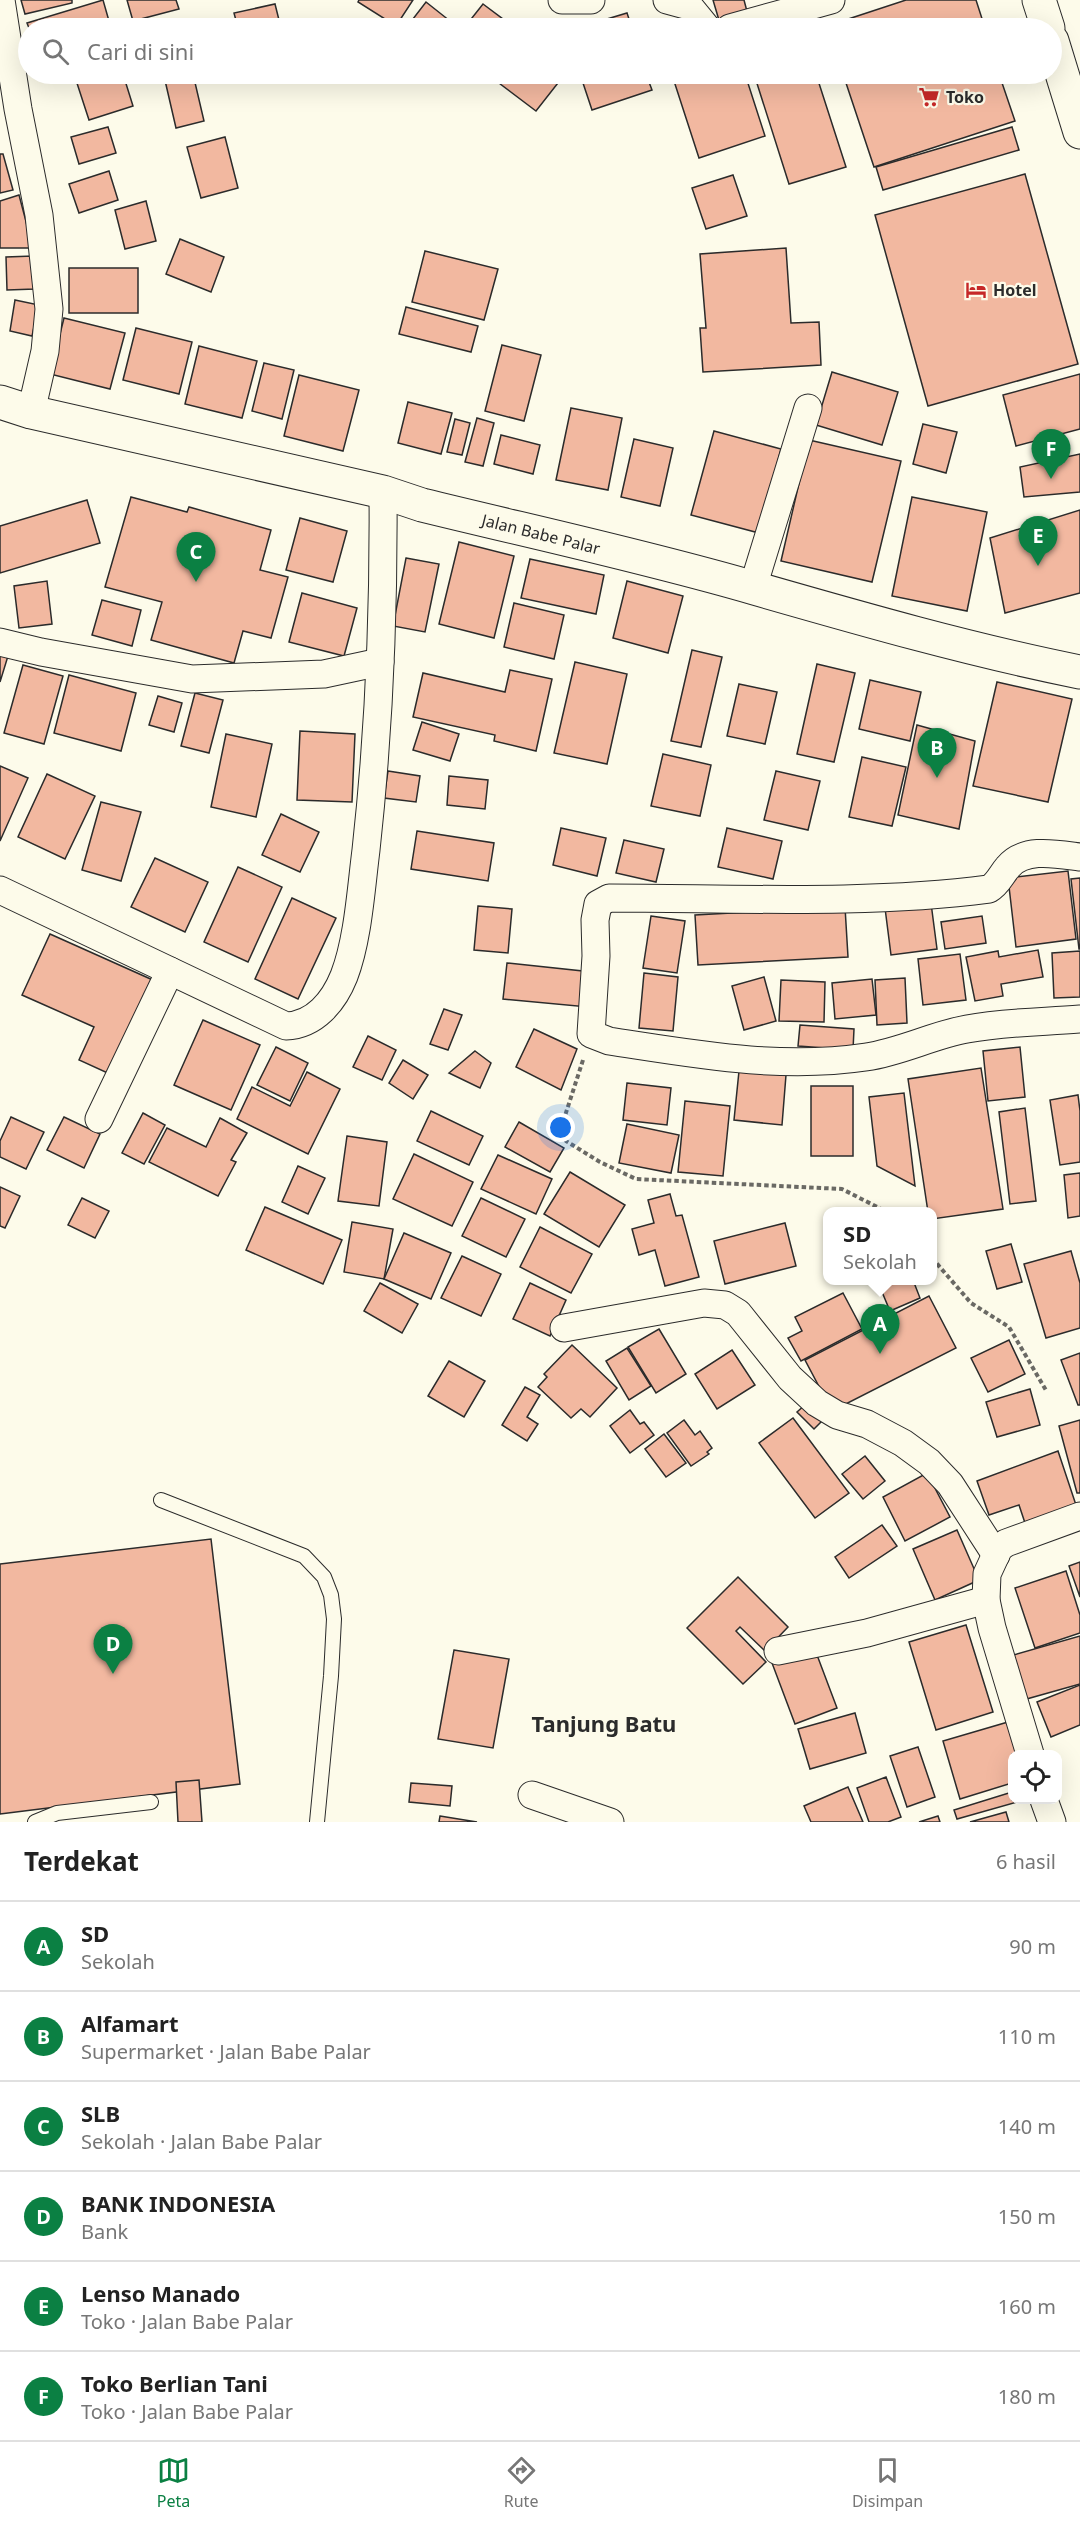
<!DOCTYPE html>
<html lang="id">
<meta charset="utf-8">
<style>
body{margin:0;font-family:"Noto Sans",sans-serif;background:#f6f6f6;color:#222}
.controls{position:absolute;right:18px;bottom:18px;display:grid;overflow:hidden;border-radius:12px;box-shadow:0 6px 24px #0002}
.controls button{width:54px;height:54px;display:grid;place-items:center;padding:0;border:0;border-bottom:2px solid #e0e0e0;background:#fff;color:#222;font:30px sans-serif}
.you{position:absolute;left:561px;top:1128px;width:21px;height:21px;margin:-15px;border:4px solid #fff;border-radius:50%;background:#1a73e8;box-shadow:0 0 0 9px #1a73e833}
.badge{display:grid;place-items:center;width:39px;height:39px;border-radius:50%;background:#0b8043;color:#fff;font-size:20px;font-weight:700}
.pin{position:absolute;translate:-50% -50px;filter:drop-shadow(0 2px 3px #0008)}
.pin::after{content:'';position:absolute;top:32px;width:21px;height:18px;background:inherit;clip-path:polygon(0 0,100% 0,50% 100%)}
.popup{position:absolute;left:823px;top:1207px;width:114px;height:78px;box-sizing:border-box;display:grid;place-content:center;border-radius:12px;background:#fff;filter:drop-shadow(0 2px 4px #0005);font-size:20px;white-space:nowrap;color:#767676}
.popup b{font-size:22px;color:#222}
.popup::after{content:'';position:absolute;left:50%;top:100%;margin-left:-12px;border:12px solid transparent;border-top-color:#fff}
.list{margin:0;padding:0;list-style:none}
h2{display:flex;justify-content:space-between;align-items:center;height:78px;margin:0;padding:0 24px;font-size:26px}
h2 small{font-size:20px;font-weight:400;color:#767676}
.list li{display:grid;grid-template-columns:39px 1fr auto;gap:18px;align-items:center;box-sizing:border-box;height:90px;padding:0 24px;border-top:2px solid #e0e0e0}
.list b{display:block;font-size:22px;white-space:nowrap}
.list p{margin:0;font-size:20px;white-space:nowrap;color:#767676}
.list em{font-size:20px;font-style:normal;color:#767676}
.icon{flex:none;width:33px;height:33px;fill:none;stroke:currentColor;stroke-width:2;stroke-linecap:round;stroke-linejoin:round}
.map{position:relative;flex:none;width:1080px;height:1822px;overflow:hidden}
.search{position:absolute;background:#fff;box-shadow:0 6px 24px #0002;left:18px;right:18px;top:18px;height:66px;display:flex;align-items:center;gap:15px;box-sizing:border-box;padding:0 21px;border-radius:33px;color:#767676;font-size:22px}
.sheet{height:618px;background:#fff}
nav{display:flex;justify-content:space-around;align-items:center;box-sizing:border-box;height:84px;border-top:2px solid #e0e0e0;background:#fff;font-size:16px;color:#767676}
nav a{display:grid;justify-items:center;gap:3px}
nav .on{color:#0b8043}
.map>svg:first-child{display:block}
.building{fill:#f2b8a0;stroke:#2b2b2b;stroke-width:1.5}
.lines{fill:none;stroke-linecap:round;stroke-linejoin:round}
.service-casing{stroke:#2b2b2b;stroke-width:16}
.minor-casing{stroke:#2b2b2b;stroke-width:29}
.tertiary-casing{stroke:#2b2b2b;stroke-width:35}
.primary-casing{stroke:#2b2b2b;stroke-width:35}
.path{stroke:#6a6964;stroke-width:4;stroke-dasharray:4.5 3;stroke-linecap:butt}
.service{stroke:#fdfbea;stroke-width:14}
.minor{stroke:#fdfbea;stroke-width:27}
.tertiary{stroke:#fdfbea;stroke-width:33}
.primary{stroke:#fdfbea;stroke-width:33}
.labels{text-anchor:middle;stroke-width:4.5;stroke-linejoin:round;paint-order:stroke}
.poi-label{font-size:16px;font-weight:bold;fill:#2b2b2b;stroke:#fdfbea;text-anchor:start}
.street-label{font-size:16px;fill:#2b2b2b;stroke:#fdfbea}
.district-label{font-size:22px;font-weight:bold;fill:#2b2b2b;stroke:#fdfbea}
</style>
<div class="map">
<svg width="1080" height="1822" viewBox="0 0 1080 1822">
<rect width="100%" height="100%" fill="#fdfbea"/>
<!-- building -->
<g class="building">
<polygon points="21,0 72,0 72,3 25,14"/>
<polygon points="103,0 111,28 29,28 27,23"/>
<polygon points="127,0 176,0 179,9 133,21"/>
<polygon points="359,0 413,0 396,26 358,2"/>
<polygon points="713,0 744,0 749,19 721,27"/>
<polygon points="906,0 976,0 985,28 828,28 827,26"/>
<polygon points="426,2 450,21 444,28 406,28"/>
<polygon points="275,4 281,28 238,28 234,13"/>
<polygon points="483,4 515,28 464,28"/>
<polygon points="627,13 632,28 577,28"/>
<polygon points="181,22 183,28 159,28"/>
<polygon points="800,22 801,28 780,28"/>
<polygon points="74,74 123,74 133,106 89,120"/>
<polygon points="174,74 193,74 204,121 176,128 164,76"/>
<polygon points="487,74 565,74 536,111"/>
<polygon points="580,74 646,74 652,90 592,110"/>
<polygon points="697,74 745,74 765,136 699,158 674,81"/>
<polygon points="754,74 816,74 846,167 789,184"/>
<polygon points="843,74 999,74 1015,121 874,167"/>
<polygon points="108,127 116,153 79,164 71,137"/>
<polygon points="1012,127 1019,150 883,190 876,167"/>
<polygon points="225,137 238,188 201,198 187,147"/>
<polygon points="0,154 3,154 13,190 0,193"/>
<polygon points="109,171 118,200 79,213 69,184"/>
<polygon points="1025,174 1078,364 928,406 875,215"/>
<polygon points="733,175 747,216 706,229 692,188"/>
<polygon points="19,195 33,248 0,248 0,201"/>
<polygon points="146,201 156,241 125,249 115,210"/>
<polygon points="180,239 224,257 211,292 166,274"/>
<polygon points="786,248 791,323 819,322 821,365 703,372 700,328 706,328 700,254"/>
<polygon points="425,251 498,269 484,320 412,302"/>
<polygon points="33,256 35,289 7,290 6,257"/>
<rect x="69" y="268" width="69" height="45"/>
<polygon points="15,300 39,305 32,336 10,331"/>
<polygon points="406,307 478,326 471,352 399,334"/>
<polygon points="64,318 125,333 110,389 50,374"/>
<polygon points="136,328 192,342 179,394 123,380"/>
<polygon points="502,345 541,355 524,421 485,411"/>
<polygon points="199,346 257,361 242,418 185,404"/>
<polygon points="264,363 294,370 282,419 252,411"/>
<polygon points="832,372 898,392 882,445 816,425"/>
<polygon points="1080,374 1080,429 1016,446 1003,395"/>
<polygon points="299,375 359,390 343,451 284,436"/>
<polygon points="408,402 452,413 441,454 398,443"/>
<polygon points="571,408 622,418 608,490 556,480"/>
<polygon points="477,418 494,423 483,466 465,462"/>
<polygon points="455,419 470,423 462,455 447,452"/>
<polygon points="923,424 957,432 946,473 913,464"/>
<polygon points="714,431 781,449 759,533 691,515"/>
<polygon points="501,435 540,445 533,474 494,464"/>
<polygon points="634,439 673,448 660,506 621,497"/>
<polygon points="809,440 901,461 872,582 781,561"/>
<polygon points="1080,454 1080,492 1024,497 1020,467"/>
<polygon points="131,497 187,512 189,507 271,530 260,570 288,577 271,638 243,631 234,663 151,640 162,602 105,587"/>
<polygon points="912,497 987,512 967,611 892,596"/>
<polygon points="87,500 100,543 0,573 0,526"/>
<polygon points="1080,510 1080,593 1005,613 990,538"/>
<polygon points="300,518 347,531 333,582 286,570"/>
<polygon points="459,542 514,556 494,638 439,624"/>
<polygon points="406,558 439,564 425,632 393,626"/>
<polygon points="530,559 604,575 596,614 521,598"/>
<polygon points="47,581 52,624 19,628 14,586"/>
<polygon points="627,581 683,596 668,653 613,638"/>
<polygon points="302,593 357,608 344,656 289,642"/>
<polygon points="102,600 141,610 132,646 92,635"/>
<polygon points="514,603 564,615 554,659 504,647"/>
<polygon points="692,650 722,657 701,747 671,741"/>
<polygon points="0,653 8,656 0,682"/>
<polygon points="575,662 627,674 607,764 554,753"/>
<polygon points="817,664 855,673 834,762 797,754"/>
<polygon points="23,665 63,676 44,744 4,733"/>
<polygon points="510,670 552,679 536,751 494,741 495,735 413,717 423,673 505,692"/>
<polygon points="69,675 136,693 121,751 54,733"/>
<polygon points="870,680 921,692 910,741 859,729"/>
<polygon points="997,682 1072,699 1048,802 973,786"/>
<polygon points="739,684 777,692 765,744 727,736"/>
<polygon points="195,693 223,700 209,753 181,746"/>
<polygon points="158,696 182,703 174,732 149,725"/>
<polygon points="422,722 459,734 450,761 413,750"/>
<polygon points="917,725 975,741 959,829 898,815"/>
<polygon points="300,731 355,734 352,802 297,800"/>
<polygon points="226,734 272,744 256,817 211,807"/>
<polygon points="663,754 711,765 700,816 651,806"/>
<polygon points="862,757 906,767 892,826 849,817"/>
<polygon points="0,766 28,778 0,841"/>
<polygon points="388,771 420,776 416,802 384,798"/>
<polygon points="776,771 820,781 808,830 764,820"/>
<polygon points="47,774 95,796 65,859 18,837"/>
<polygon points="449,776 488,780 485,809 447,805"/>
<polygon points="101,802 141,812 121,881 82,870"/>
<polygon points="281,814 319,832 300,872 262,855"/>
<polygon points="561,828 606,838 597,876 553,865"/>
<polygon points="727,828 782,841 773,879 718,867"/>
<polygon points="417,831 494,843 488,881 411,869"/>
<polygon points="624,840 664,849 656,882 616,873"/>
<polygon points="155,858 208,882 185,932 131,907"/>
<polygon points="238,867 282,887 248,962 204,942"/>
<polygon points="1068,871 1076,939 1016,947 1008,878"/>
<polygon points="1080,878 1080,949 1079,949 1071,879"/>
<polygon points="292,898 336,918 298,999 255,979"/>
<polygon points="931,903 937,949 891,955 885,908"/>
<polygon points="478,906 512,909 508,953 474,950"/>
<polygon points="845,907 848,957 698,965 695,915"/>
<polygon points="651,916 685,921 677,973 643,968"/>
<polygon points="982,916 986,943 945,949 941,922"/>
<polygon points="50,934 155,981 112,1075 79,1060 94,1027 22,995"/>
<polygon points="1038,950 1043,977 1001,984 1003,996 975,1001 966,957 998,951 999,957"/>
<polygon points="1080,951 1080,997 1054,998 1052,953"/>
<polygon points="960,954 966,1000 923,1005 918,959"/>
<polygon points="507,963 592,972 588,1007 503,999"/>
<polygon points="644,973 678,977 673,1031 639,1028"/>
<polygon points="764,977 776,1021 744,1030 732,986"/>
<polygon points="905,978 907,1023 877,1025 875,980"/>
<polygon points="872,979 876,1015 835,1019 832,983"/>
<polygon points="781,980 825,982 824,1022 779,1021"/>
<polygon points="444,1009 462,1015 448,1050 430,1044"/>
<polygon points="203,1020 260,1045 231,1110 174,1085"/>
<polygon points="800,1025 854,1029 853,1050 798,1046"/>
<polygon points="534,1029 577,1049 561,1090 516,1067"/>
<polygon points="368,1036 396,1050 382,1080 353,1067"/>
<polygon points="276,1047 308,1063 290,1101 257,1085"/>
<polygon points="1020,1047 1025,1097 988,1101 983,1051"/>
<polygon points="475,1051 491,1063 480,1088 449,1073"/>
<polygon points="403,1060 428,1075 413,1099 389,1083"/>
<polygon points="981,1068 1003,1209 932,1219 932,1212 928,1212 908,1079"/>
<polygon points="739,1071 786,1075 782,1125 734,1120"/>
<polygon points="307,1072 340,1089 308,1154 237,1119 252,1087 290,1106"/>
<polygon points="627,1083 671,1088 667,1125 623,1120"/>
<rect x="811" y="1086" width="42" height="70"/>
<polygon points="904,1093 915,1186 877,1166 869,1097"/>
<polygon points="1078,1095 1080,1111 1080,1162 1060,1165 1050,1100"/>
<polygon points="685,1101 730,1106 723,1176 678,1172"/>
<polygon points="1025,1108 1036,1201 1010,1204 999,1112"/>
<polygon points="431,1111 483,1136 469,1165 417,1141"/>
<polygon points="143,1113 165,1125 144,1164 122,1153"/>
<polygon points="11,1117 44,1132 26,1169 0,1157 0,1141"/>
<polygon points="64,1117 100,1134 84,1168 47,1150"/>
<polygon points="220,1118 247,1133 231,1160 236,1162 218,1196 149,1162 167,1128 206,1147"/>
<polygon points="519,1122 564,1148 550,1172 505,1147"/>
<polygon points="627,1124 679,1135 671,1173 619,1163"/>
<polygon points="347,1136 387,1142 379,1206 338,1201"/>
<polygon points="414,1154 473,1182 452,1226 393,1199"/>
<polygon points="498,1155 552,1179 536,1214 481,1189"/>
<polygon points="298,1166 325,1178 308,1214 282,1202"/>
<polygon points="570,1172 625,1205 599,1247 544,1214"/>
<polygon points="1080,1173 1080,1216 1068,1218 1064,1175"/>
<polygon points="0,1187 20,1196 5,1228 0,1226"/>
<polygon points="670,1194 676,1216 682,1215 699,1277 665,1286 655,1250 639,1255 632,1229 654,1223 648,1200"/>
<polygon points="82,1198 109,1211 95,1238 68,1225"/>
<polygon points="481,1198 525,1219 506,1257 462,1236"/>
<polygon points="265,1207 342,1240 323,1284 246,1250"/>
<polygon points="352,1222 393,1229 384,1279 344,1272"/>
<polygon points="785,1223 796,1266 725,1284 714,1241"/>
<polygon points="540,1227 592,1254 571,1293 520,1267"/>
<polygon points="404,1233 451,1253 431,1299 384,1279"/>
<polygon points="1011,1244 1022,1282 997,1289 986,1251"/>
<polygon points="1071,1251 1080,1283 1080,1328 1046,1338 1024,1264"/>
<polygon points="462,1256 501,1274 481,1316 441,1298"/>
<polygon points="877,1280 913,1280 920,1298 890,1311"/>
<polygon points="380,1283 418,1304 402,1333 364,1311"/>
<polygon points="530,1283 566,1300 550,1336 513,1319"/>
<polygon points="843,1293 862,1329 801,1361 788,1338 802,1331 795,1317"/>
<polygon points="929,1296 956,1348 832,1411 805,1360"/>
<polygon points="659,1329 686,1374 656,1393 628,1347"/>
<polygon points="1009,1340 1025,1374 988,1392 971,1358"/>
<polygon points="572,1345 617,1388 590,1417 581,1409 571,1418 538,1387 547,1377 544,1374"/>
<polygon points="627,1348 651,1386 629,1400 606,1361"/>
<polygon points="732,1350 755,1385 717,1409 695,1374"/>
<polygon points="1080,1353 1080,1405 1078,1405 1061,1360"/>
<polygon points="449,1361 485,1381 464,1417 428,1396"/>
<polygon points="525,1387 540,1395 527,1417 538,1424 527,1441 502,1425"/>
<polygon points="1030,1389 1040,1425 997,1437 986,1402"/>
<polygon points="806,1404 822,1421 814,1429 797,1412"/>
<polygon points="630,1410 640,1424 644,1422 654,1435 630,1453 610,1426"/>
<polygon points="793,1418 849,1493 815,1518 759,1443"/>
<polygon points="684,1420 695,1435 700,1431 712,1448 707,1452 709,1454 691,1466 667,1433"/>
<polygon points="1080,1420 1080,1493 1077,1493 1059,1426"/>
<polygon points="664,1434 686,1463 666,1477 645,1449"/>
<polygon points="1058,1451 1078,1511 1027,1529 1019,1505 989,1515 977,1481"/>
<polygon points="865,1456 885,1481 863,1499 842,1474"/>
<polygon points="927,1473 950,1517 905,1541 883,1497"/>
<polygon points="882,1525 897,1546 849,1578 835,1557"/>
<polygon points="957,1530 979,1580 935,1600 913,1549"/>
<polygon points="211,1539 240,1784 0,1814 0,1564"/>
<polygon points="1080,1562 1080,1597 1069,1566"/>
<polygon points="1066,1571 1080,1615 1080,1633 1035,1648 1015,1588"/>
<polygon points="738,1577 788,1627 765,1651 740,1627 736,1631 766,1662 743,1684 687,1628"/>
<polygon points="966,1625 993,1712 936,1730 909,1642"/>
<polygon points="1080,1636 1080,1684 1023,1700 1010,1656"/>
<polygon points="814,1647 837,1708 795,1724 772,1663"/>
<polygon points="454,1650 509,1659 493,1748 438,1739"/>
<polygon points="1080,1685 1080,1725 1051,1737 1037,1702"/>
<polygon points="855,1713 866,1753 810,1769 798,1729"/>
<polygon points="1008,1722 1018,1754 1012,1754 1012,1783 960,1799 943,1741"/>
<polygon points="918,1747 935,1797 907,1807 890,1756"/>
<polygon points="886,1777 901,1817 888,1822 869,1822 857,1788"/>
<polygon points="199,1780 202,1822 178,1822 176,1782"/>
<polygon points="411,1783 452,1786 450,1806 409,1802"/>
<polygon points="848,1787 863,1822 811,1822 804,1806"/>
<polygon points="1012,1792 1012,1800 1024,1800 957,1819 954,1810"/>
<polygon points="1006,1812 1009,1822 970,1822"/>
<polygon points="440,1816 477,1822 439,1822"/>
<polygon points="938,1816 940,1822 919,1822"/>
</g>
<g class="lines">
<!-- service casing -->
<g class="service-casing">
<g id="service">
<polyline points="161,1500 304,1556 324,1577 331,1595 334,1619 331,1676 317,1822"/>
<polyline points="35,1822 57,1813 151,1802"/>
</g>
</g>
<!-- minor casing -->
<g class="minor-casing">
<g id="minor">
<polyline points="1,0 18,109 39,215 49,309 45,351 31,412"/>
<polyline points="562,0 591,0"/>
<polyline points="667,0 689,6 707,28"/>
<polyline points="730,28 831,0"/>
<polyline points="753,587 808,408"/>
<polyline points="0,642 41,652 192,679 324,674 380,662"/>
<path d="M1080 857C1057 854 1024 847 1008 867 1001 875 998 884 989 889 867 905 733 898 609 898L598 904 595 920 596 956 591 1034 609 1041C695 1054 779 1070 866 1057 901 1052 933 1035 967 1029 1004 1022 1042 1022 1080 1019"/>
<path d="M0 890 286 1026C315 1025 334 1001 344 976 358 940 361 889 366 850 379 732 384 612 383 492"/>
<polyline points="99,1119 170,971"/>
<polyline points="564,1328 704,1303 725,1305 738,1313 790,1378 817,1403 837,1415 867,1424 903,1443 929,1462 950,1484 996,1555"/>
<polyline points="778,1651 867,1633 986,1600"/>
<polyline points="1030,1754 992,1628 986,1600 987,1574 999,1548 1006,1543 1080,1516"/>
<polyline points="532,1795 610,1822"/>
<polyline points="1044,1800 1052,1822"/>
</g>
</g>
<!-- tertiary casing -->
<g class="tertiary-casing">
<path id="tertiary" d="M0 402 31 412 383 492 422 505C532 532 644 556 754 588 862 619 970 650 1080 672"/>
</g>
<!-- primary casing -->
<g class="primary-casing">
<g id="primary">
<polyline points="1039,0 1048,28"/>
<polyline points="1052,41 1080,132"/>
</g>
</g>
<!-- path -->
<g class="path">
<polyline points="583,1060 563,1122 566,1141 600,1162 636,1179 842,1189 887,1212"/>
<polyline points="932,1258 971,1303 1009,1327 1047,1392"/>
</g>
<!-- service -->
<use href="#service" class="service"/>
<!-- minor -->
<use href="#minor" class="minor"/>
<!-- tertiary -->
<use href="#tertiary" class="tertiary"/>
<!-- primary -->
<use href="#primary" class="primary"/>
</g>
<!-- icons -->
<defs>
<g id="supermarket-bare" transform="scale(1.62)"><path d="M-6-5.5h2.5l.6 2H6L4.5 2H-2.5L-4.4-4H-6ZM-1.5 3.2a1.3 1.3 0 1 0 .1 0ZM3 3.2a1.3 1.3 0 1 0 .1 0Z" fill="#c62828" stroke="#fdfbea" stroke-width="2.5" paint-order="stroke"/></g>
<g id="hotel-bare" transform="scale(1.62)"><path d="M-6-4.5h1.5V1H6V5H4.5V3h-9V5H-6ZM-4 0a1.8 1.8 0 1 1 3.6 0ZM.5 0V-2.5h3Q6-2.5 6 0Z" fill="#c62828" stroke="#fdfbea" stroke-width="2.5" paint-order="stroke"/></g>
</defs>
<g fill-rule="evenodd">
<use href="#supermarket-bare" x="929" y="97"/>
<use href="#hotel-bare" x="976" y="290"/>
</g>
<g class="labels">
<!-- poi labels -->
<g class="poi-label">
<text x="946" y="103">Toko</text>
<text x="993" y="296">Hotel</text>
</g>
<!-- street labels -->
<g class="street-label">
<text transform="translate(541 534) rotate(14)" y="6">Jalan Babe Palar</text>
</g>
<!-- district labels -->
<g class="district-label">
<text x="604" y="1732">Tanjung Batu</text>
</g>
</g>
</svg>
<div class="controls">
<button><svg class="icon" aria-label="locate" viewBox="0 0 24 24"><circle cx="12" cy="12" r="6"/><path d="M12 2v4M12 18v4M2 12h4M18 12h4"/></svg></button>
</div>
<div class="you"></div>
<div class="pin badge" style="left:880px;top:1354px">A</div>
<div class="popup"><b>SD</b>Sekolah</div>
<div class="pin badge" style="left:937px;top:778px">B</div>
<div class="pin badge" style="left:196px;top:582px">C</div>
<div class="pin badge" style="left:113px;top:1674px">D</div>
<div class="pin badge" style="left:1038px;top:566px">E</div>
<div class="pin badge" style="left:1051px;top:479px">F</div>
<div class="search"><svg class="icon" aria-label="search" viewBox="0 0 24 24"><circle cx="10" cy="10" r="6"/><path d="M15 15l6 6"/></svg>Cari di sini</div>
</div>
<section class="sheet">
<h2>Terdekat<small>6 hasil</small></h2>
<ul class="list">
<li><span class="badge">A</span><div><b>SD</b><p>Sekolah</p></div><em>90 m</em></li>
<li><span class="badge">B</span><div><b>Alfamart</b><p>Supermarket · Jalan Babe Palar</p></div><em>110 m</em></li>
<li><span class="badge">C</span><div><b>SLB</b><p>Sekolah · Jalan Babe Palar</p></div><em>140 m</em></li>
<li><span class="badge">D</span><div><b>BANK INDONESIA</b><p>Bank</p></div><em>150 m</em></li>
<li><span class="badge">E</span><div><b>Lenso Manado</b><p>Toko · Jalan Babe Palar</p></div><em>160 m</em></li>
<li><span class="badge">F</span><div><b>Toko Berlian Tani</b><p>Toko · Jalan Babe Palar</p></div><em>180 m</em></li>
</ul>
</section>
<nav>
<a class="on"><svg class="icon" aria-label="map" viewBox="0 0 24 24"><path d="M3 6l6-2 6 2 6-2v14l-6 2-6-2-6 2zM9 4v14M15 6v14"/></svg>Peta</a>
<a><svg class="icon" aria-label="directions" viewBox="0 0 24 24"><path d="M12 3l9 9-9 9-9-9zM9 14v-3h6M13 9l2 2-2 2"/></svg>Rute</a>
<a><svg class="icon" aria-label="saved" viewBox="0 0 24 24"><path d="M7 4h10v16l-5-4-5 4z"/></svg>Disimpan</a>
</nav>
